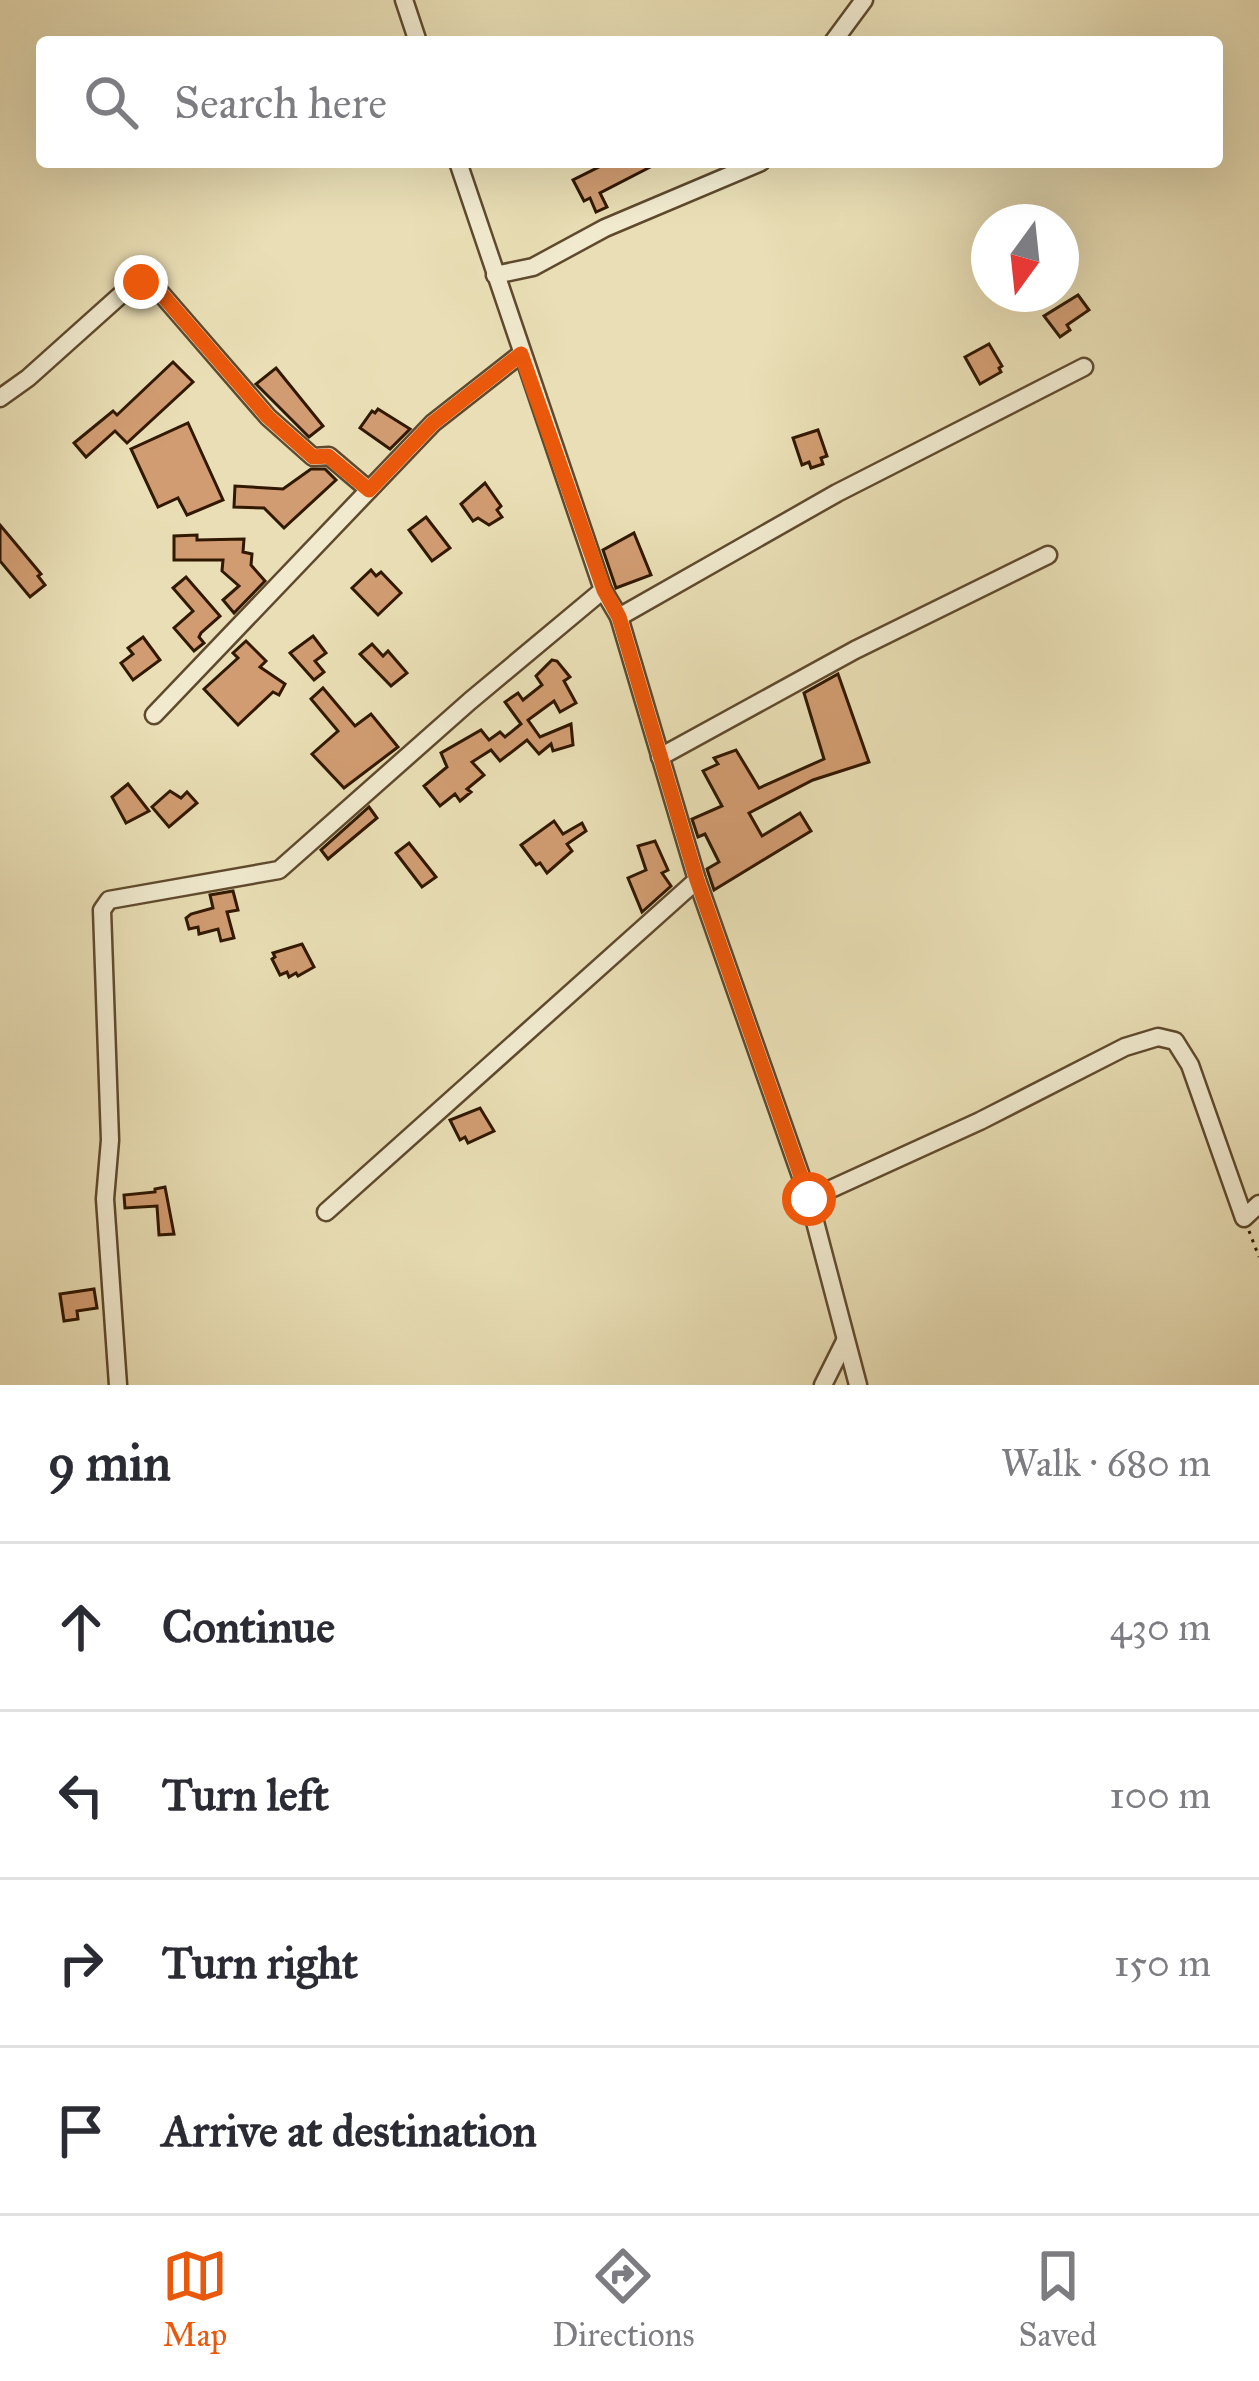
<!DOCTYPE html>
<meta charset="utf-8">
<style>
body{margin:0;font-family:"IM FELL Great Primer",serif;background:#f7f7f7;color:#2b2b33}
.compass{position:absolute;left:971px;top:204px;width:108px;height:108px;border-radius:50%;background:#fff;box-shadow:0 12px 48px #0002;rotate:195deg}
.stop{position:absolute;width:36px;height:36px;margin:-27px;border:9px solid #ea580c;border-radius:50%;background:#fff}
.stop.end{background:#ea580c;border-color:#fff;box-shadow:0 3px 12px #0008}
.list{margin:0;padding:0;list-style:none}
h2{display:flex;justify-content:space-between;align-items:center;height:156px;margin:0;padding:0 48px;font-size:51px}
h2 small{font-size:39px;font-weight:400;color:#7c7c81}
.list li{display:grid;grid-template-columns:78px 1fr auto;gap:36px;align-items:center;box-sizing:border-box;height:168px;padding:0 48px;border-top:3px solid #e1e1e2}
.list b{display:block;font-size:45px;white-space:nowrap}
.list em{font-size:39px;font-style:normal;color:#7c7c81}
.icon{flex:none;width:66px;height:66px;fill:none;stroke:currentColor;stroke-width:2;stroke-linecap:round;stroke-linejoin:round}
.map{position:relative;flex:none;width:1259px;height:1385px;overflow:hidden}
.search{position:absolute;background:#fff;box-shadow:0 12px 48px #0002;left:36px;right:36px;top:36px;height:132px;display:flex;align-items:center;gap:30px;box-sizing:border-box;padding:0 42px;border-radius:12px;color:#7c7c81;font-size:45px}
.sheet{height:828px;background:#fff}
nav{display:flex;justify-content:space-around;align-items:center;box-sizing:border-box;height:168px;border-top:3px solid #e1e1e2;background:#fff;font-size:33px;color:#7c7c81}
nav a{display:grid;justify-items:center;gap:6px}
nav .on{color:#ea580c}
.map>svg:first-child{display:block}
.building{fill:#d19c71;stroke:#311800;stroke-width:3}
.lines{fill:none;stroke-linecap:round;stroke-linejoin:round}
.minor-casing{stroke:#5f4a2d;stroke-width:21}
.path{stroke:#311800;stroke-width:3;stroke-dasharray:3 6;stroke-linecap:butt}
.minor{stroke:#f1eacf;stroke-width:16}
.route{stroke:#ea580c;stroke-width:15}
</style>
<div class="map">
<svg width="1259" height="1385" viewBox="0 0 1259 1385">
<rect width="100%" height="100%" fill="#e9deb5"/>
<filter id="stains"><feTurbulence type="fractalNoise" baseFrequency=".00167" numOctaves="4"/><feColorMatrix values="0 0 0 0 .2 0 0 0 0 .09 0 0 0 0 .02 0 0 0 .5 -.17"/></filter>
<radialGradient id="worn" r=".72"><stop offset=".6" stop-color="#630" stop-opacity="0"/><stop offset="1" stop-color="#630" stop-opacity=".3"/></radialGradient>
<!-- building -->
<g class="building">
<polygon points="609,162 660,162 600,193 607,207 596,212 590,198 584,201 573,180"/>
<polygon points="1078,295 1089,310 1067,325 1070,330 1060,337 1044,316"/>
<polygon points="989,344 1002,366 999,368 1001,372 980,384 965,357"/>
<polygon points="173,362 193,382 127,443 115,431 86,457 74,443 113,411 117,415"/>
<polygon points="276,368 323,426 309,437 256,384"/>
<polygon points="378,409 410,429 390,449 360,428 372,411 375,413"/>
<polygon points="188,423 223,500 187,515 178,498 158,507 131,449"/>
<polygon points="818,430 827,456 821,458 823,464 811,468 809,462 802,465 793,438"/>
<polygon points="311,469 325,469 336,480 284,528 264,508 234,507 235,486 283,489"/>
<polygon points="485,483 501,506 497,510 502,517 489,525 478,518 473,521 461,504"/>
<polygon points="426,517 450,548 432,561 409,530"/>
<polygon points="0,525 41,574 38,576 45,585 30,597 0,561"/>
<polygon points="634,533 651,575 616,588 603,550"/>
<polygon points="197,535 197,540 244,539 243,552 252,554 251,565 265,581 234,613 223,600 239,586 222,571 223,560 174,560 174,536"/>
<polygon points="371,570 376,576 381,572 401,593 378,615 352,588"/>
<polygon points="186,577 220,616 201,633 199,637 204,643 194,651 174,628 193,611 173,588"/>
<polygon points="313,636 326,653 315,661 324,672 314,680 290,653"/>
<polygon points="143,637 160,660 133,680 121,663 133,654 128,648"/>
<polygon points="246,641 266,661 260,667 285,684 279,695 273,692 238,725 204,689 238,658 233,653"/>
<polygon points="372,644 383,656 388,651 407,673 391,686 360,654"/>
<polygon points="552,660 557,661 570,677 564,681 576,703 560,712 554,701 528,720 540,737 571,724 573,745 553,751 551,744 539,754 527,740 500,761 491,750 472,762 484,775 467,789 471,792 460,801 455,794 440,806 424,786 447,767 441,753 481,730 489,740 500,732 505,737 521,724 505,702 518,693 523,700 542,685 536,676"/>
<polygon points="838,674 869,762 813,780 749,813 762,836 800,813 811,831 714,890 707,869 719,862 705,834 698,837 692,819 722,806 703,771 718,764 714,758 736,750 759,788 824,759 804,693"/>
<polygon points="323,688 355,726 371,714 398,747 344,788 312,754 338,731 311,699"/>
<polygon points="128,784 149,811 126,823 112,797"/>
<polygon points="170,791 181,798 187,792 197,803 169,827 152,807"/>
<polygon points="369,807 377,818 328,859 321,850"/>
<polygon points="554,821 563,834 582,823 586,831 567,844 572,851 547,873 540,863 536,865 521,845"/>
<polygon points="655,841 668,870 662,873 671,886 642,912 628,878 646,870 638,846"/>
<polygon points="409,843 436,877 422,887 396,853"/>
<polygon points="233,891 238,910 227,912 234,938 221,941 218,929 199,934 198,927 189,929 186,918 191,914 213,908 210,895"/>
<polygon points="302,944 314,967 298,976 296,973 289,977 287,972 280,975 272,959 275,957 273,953"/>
<polygon points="480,1108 494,1131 468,1143 465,1137 460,1140 450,1120"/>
<polygon points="165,1187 174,1234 159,1235 157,1206 125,1208 124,1195 155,1192 155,1189"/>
<polygon points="94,1289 97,1308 77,1311 78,1319 64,1321 60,1294"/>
</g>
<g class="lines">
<!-- minor casing -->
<g class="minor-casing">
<g id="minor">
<polyline points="404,0 418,42"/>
<polyline points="833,42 864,0"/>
<polyline points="458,162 603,590 619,617 697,880 809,1199 858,1385"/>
<polyline points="495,275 533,267 605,228 761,162"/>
<polyline points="0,398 28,378 124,292 141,282 158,290 268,417 313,457 329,456 369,490"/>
<polyline points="619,617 837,493 1084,367"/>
<polyline points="154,715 433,423 521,354"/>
<polyline points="660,757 855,650 1048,555"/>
<polyline points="809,1199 980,1121 1125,1047 1158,1037 1175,1041 1190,1065 1244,1218 1259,1204"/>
<polyline points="326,1212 697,880"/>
<polyline points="118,1385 105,1199 110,1140 102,910 109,900 279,870 470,701 603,590"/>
<polyline points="823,1385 845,1341"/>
</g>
</g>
<!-- path -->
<polyline class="path" points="1249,1231 1259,1257"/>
<!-- minor -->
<use href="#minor" class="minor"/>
</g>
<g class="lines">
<!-- route -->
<polyline class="route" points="141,282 158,290 268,417 313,457 328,456 369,490 433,423 521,354 604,590 619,617 697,880 809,1199"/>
</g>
<rect width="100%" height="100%" filter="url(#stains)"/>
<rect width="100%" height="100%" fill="url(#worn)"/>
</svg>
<svg class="compass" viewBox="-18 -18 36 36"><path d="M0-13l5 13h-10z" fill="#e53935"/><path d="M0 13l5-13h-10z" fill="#7c7c81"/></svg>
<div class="stop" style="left:809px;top:1199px"></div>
<div class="stop end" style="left:141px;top:282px"></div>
<div class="search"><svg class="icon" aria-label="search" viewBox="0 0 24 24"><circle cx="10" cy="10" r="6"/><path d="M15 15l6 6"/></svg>Search here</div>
</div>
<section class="sheet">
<h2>9 min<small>Walk · 680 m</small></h2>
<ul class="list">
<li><svg class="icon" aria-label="ahead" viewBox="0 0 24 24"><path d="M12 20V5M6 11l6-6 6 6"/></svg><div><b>Continue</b></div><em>430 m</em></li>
<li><svg class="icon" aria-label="left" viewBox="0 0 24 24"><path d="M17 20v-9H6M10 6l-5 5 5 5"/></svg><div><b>Turn left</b></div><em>100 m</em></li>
<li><svg class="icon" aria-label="right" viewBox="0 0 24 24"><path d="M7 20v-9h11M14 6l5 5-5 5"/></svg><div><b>Turn right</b></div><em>150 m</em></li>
<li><svg class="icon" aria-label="arrive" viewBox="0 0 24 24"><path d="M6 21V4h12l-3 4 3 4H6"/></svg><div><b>Arrive at destination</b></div></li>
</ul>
</section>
<nav>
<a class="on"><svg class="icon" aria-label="map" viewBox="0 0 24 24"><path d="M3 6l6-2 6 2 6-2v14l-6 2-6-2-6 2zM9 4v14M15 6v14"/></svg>Map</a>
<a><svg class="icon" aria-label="directions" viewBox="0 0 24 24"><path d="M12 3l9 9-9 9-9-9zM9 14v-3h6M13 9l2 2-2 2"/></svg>Directions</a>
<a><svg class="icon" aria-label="saved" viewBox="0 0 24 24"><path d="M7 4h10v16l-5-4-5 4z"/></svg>Saved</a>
</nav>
